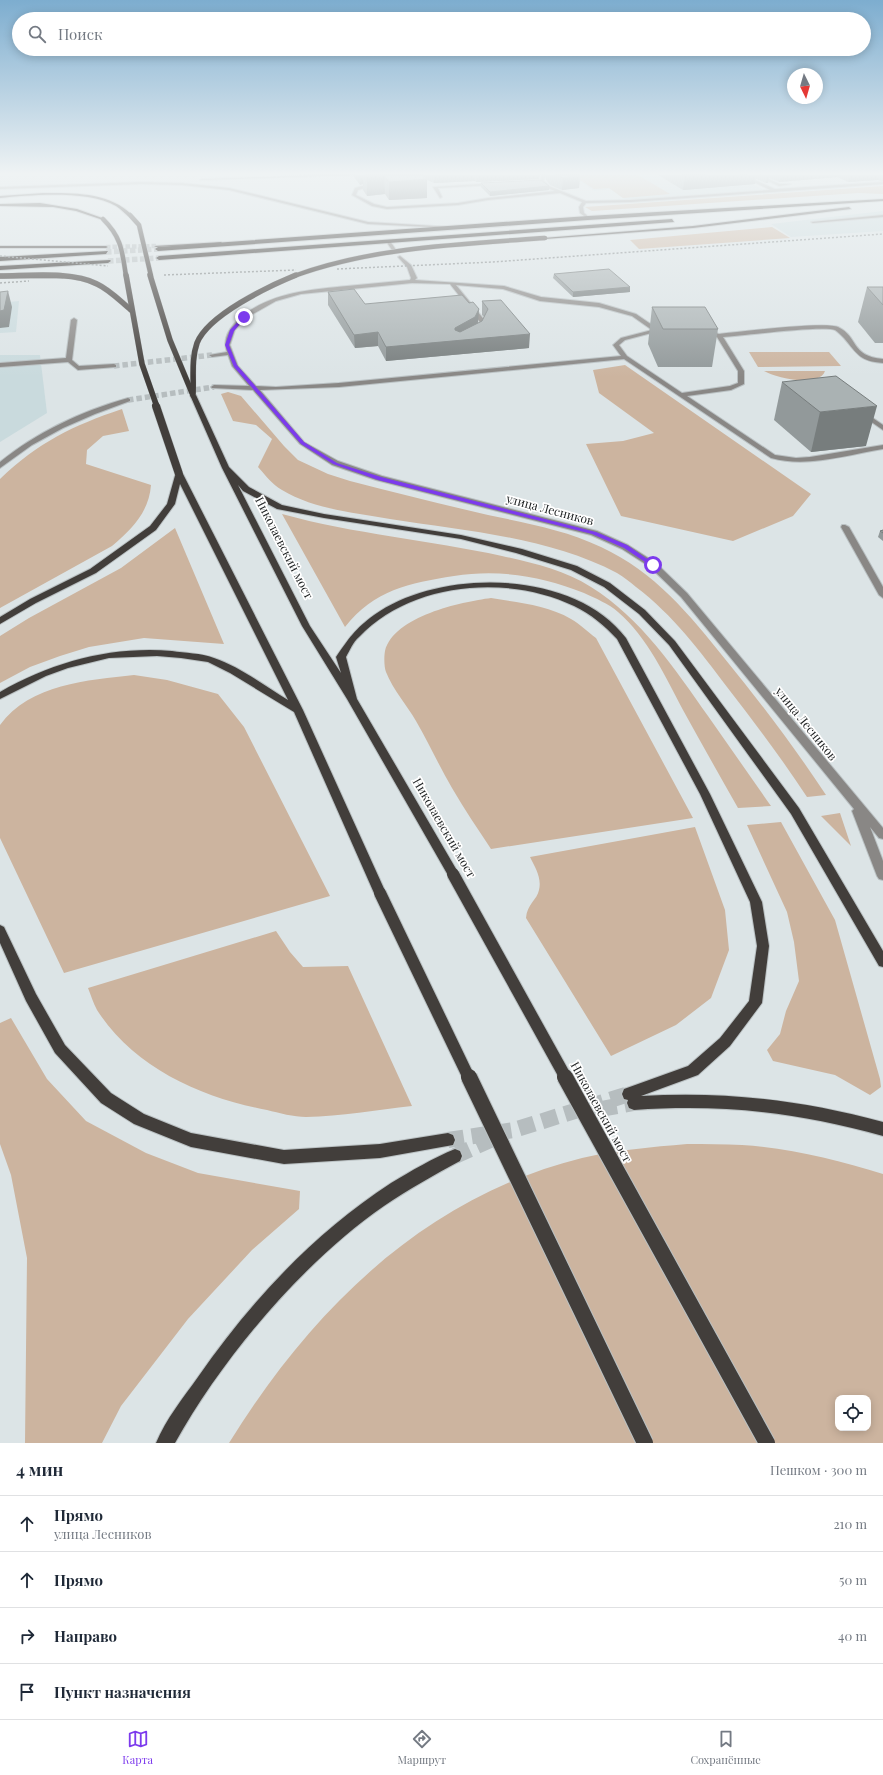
<!DOCTYPE html>
<html lang="ru">
<meta charset="utf-8">
<style>
body{margin:0;font-family:"Playfair Display",serif;background:#f2f2f3;color:#1f2937}
.controls{position:absolute;right:12px;bottom:12px;display:grid;overflow:hidden;border-radius:8px;box-shadow:0 2px 10px #0003}
.controls button{width:36px;height:36px;display:grid;place-items:center;padding:0;border:0;border-bottom:1px solid #e0e1e3;background:#fff;color:#1f2937;font:20px sans-serif}
.compass{position:absolute;left:787px;top:68px;width:36px;height:36px;border-radius:50%;background:#fff;box-shadow:0 2px 10px #0003;rotate:175deg}
.stop{position:absolute;width:12px;height:12px;margin:-9px;border:3px solid #7c3aed;border-radius:50%;background:#fff}
.stop.end{background:#7c3aed;border-color:#fff;box-shadow:0 1px 4px #0008}
.list{margin:0;padding:0;list-style:none}
h2{display:flex;justify-content:space-between;align-items:center;height:52px;margin:0;padding:0 16px;font-size:17px}
h2 small{font-size:13px;font-weight:400;color:#747a83}
.list li{display:grid;grid-template-columns:26px 1fr auto;gap:12px;align-items:center;box-sizing:border-box;height:56px;padding:0 16px;border-top:1px solid #e0e1e3}
.list b{display:block;font-size:15px;white-space:nowrap}
.list p{margin:0;font-size:13px;white-space:nowrap;color:#747a83}
.list em{font-size:13px;font-style:normal;color:#747a83}
.icon{flex:none;width:22px;height:22px;fill:none;stroke:currentColor;stroke-width:2;stroke-linecap:round;stroke-linejoin:round}
.map{position:relative;flex:none;width:883px;height:1443px;overflow:hidden}
.search{position:absolute;background:#fff;box-shadow:0 2px 10px #0003;left:12px;right:12px;top:12px;height:44px;display:flex;align-items:center;gap:10px;box-sizing:border-box;padding:0 14px;border-radius:22px;color:#747a83;font-size:15px}
.sheet{height:276px;background:#fff}
nav{display:flex;justify-content:space-around;align-items:center;box-sizing:border-box;height:56px;border-top:1px solid #e0e1e3;background:#fff;font-size:11px;color:#747a83}
nav a{display:grid;justify-items:center;gap:2px}
nav .on{color:#7c3aed}
.map>svg:first-child{display:block}
.built{fill:#c9dadd}
.green{fill:#ccb49f;fill-rule:evenodd}
.lines{fill:none;stroke-linecap:round;stroke-linejoin:round}
.minor-tunnel{stroke:#b6bdbf;stroke-width:5.5;stroke-dasharray:5.5 3;stroke-linecap:butt}
.major-tunnel-far1{stroke:#b6bdbf;stroke-width:4.5;stroke-dasharray:4.5 2;stroke-linecap:butt}
.major-tunnel{stroke:#b6bdbf;stroke-width:16;stroke-dasharray:16 8;stroke-linecap:butt}
.highway-tunnel{stroke:#b6bdbf;stroke-width:5.5;stroke-dasharray:5.5 2.5;stroke-linecap:butt}
.minor-casing{stroke:#bac1c3;stroke-width:2}
.major-casing{stroke:#bac1c3;stroke-width:2}
.highway-casing{stroke:#bac1c3;stroke-width:2}
.minor{fill:#898785;fill-rule:evenodd}
.major{fill:#423e3b;fill-rule:evenodd}
.highway{fill:#2a2622;fill-rule:evenodd}
.rail{stroke:#818788;stroke-width:1.5;stroke-dasharray:2 2;stroke-linecap:butt}
.major-bridge-far4-casing{stroke:#bac1c3;stroke-width:5.5;stroke-linecap:butt}
.major-bridge-far3-casing{stroke:#bac1c3;stroke-width:6;stroke-linecap:butt}
.major-bridge-far2-casing{stroke:#bac1c3;stroke-width:9;stroke-linecap:butt}
.major-bridge-far1-casing{stroke:#bac1c3;stroke-width:14;stroke-linecap:butt}
.major-bridge-casing{stroke:#bac1c3;stroke-width:18;stroke-linecap:butt}
.major-bridge-far4{stroke:#423e3b;stroke-width:4.5}
.major-bridge-far3{stroke:#423e3b;stroke-width:5.5}
.major-bridge-far2{stroke:#423e3b;stroke-width:8}
.major-bridge-far1{stroke:#423e3b;stroke-width:12}
.major-bridge{stroke:#423e3b;stroke-width:16}
.wall{fill:#92999a}
.shaded-wall{fill:#777d7d}
.building{fill:#aab2b3;stroke:#777d7d}
.route{fill:#7c3aed}
.labels{text-anchor:middle;stroke-width:3.5;stroke-linejoin:round;paint-order:stroke}
.street-label{font-size:12px;fill:#1d2021;stroke:#fff}
</style>
<div class="map">
<svg width="883" height="1443" viewBox="0 0 883 1443">
<rect width="100%" height="100%" fill="#dce4e6"/>
<!-- built -->
<g class="built">
<polygon points="571,175 735,175 766,191 626,200 610,189 594,191"/>
<polygon points="883,211 883,231 791,237 771,224"/>
<polygon points="19,301 16,332 0,333 0,303"/>
<polygon points="0,355 40,355 47,413 0,442"/>
</g>
<!-- green -->
<g class="green">
<polygon points="572,175 638,175 670,194 623,198 609,188 594,189"/>
<polygon points="883,186 883,194 858,193 592,211 585,207"/>
<polygon points="772,227 790,238 639,249 630,240"/>
<polygon points="749,352 829,352 841,366 758,367"/>
<polygon points="625,365 811,494 793,516 733,541 621,516 586,444 623,441 654,433 599,393 593,370"/>
<path d="M764 371H825C819 388 776 378 764 371Z"/>
<path d="M228 392 241 396 284 446 298 460 328 474 350 481C396 493 441 504 488 515 526 523 566 530 601 547 655 572 689 614 725 659 761 703 795 748 826 795L807 797C782 759 755 723 727 687 700 651 673 615 636 587 630 582 624 577 617 573 548 537 466 531 390 519 355 513 313 509 282 490 272 484 266 476 258 467L272 439 256 425 233 421 221 394Z"/>
<path d="M122 409 129 431 103 436 87 450 86 464 151 485C149 512 132 529 112 546L0 608V479C39 442 72 426 122 409Z"/>
<path d="M282 514C354 534 429 540 502 556 533 563 564 570 591 587 641 618 675 669 708 716 729 746 750 776 771 806L738 808C720 776 701 743 683 710 665 676 648 638 618 612 609 604 595 598 584 593 542 576 499 569 454 576 409 583 374 590 345 627Z"/>
<polygon points="175,528 224,644 144,638 89,647 60,656 30,667 0,683 0,636 29,618 121,568"/>
<path d="M491 598C519 603 547 605 571 619 580 624 588 632 596 638L693 818 491 849C478 829 464 809 452 788 439 766 429 743 416 721 407 705 393 690 386 672 384 667 384 656 385 651 394 616 461 602 491 598Z"/>
<path d="M134 675 167 680 218 694 244 727 330 896 64 973 0 838V725C30 684 88 680 134 675Z"/>
<polygon points="840,813 851,846 821,816"/>
<polygon points="781,822 835,920 880,1079 881,1087 870,1095 835,1075 773,1061 767,1050 780,1034 786,1011 799,981 794,942 787,912 747,825"/>
<path d="M695 827 725 910 729 950 711 998 676 1025 611 1056 526 918C527 904 537 900 539 890 542 878 535 867 530 857Z"/>
<path d="M276 931 290 952 303 967 348 966 412 1106C377 1110 341 1116 306 1117 294 1117 279 1113 267 1110 202 1098 134 1068 97 1010 93 1003 91 995 88 988Z"/>
<polygon points="11,1018 47,1079 86,1121 146,1153 198,1173 300,1191 299,1209 252,1250 188,1319 121,1406 102,1443 25,1443 27,1258 11,1175 0,1144 0,1023"/>
<path d="M687 1144C705 1144 724 1144 742 1145 790 1148 837 1160 883 1174V1443H229C312 1309 425 1197 582 1158 616 1150 652 1147 687 1144ZM838 1398H868V1428H838Z"/>
</g>
<g class="lines">
<!-- minor-tunnel -->
<g class="minor-tunnel">
<polyline points="114,366 212,355"/>
<polyline points="128,400 214,387"/>
</g>
<!-- major-tunnel-far1 -->
<polyline class="major-tunnel-far1" points="106,247 156,246"/>
<!-- major-tunnel -->
<g class="major-tunnel">
<polyline points="601,1109 634,1103"/>
<polyline points="448,1140 514,1130 629,1094"/>
<polyline points="455,1156 501,1135"/>
</g>
<!-- highway-tunnel -->
<g class="highway-tunnel">
<polyline points="106,252 158,249"/>
<polyline points="108,261 159,258"/>
</g>
<!-- minor casing -->
<g class="minor-casing">
<g id="minor">
<polygon points="329,175 354,175 200,180 202,179"/>
<polygon points="541,175 545,175 544,181 549,186 586,201 631,200 770,190 740,175 744,175 775,189 883,182 883,184 631,202 586,203 583,207 584,213 590,218 588,219 580,213 579,207 582,202 560,193 488,200 458,205 387,209 372,206 352,195 355,188 376,182 377,184 358,190 356,195 374,204 387,207 458,203 488,198 555,191 547,188 541,182"/>
<polygon points="760,175 780,184 791,184 779,186 759,177"/>
<polygon points="141,182 182,183 229,188 368,222 452,227 450,228 368,224 229,190 182,185 141,184 0,189 0,187"/>
<polygon points="494,183 495,185 438,188 442,197 440,198 433,187"/>
<polygon points="883,215 883,217 813,223 811,222"/>
<polygon points="386,241 390,241 396,250 392,250"/>
<path d="M400 256 411 265 417 278 415 280 504 286 541 297 599 303 636 314 658 329 663 330 625 340 619 345 627 356 682 393 730 386 738 383V371L717 337 702 332 701 331 704 329 719 334C739 332 825 321 838 327 859 337 850 356 883 359V363C860 361 858 355 844 338 842 336 838 332 835 330 823 325 741 336 723 337L744 371V384L731 390 687 396 775 455 796 458 810 457 883 445V449C847 455 807 468 771 458L624 359 339 387 260 390 304 442 338 461 382 476 597 531 628 545 656 563 687 593 883 828V839L879 838 870 827 883 861V880L879 879 877 876 852 811 854 809 681 597 650 567 622 549 591 535 376 480 332 465 300 444 253 390 212 388 211 387 214 385 249 386 232 366 228 355 212 357 209 355 227 352C223 342 227 332 234 324 263 293 307 290 347 286 368 284 389 282 410 280L411 278 407 267 398 257ZM412 283 450 284 480 322 475 333 478 335 481 333 486 322 456 285 503 289 540 301 599 307 632 316 652 330 621 338 613 345 621 356 339 383 276 387 256 386 238 366 230 345 235 330 246 318 276 301 301 294Z"/>
<polygon points="74,318 77,320 72,360 79,366 114,364 116,365 116,367 78,370 68,362 0,367 0,363 66,358 71,320"/>
<path d="M128 398 130 399V401L95 414 63 428 32 445 0 468V462C37 432 82 411 128 398Z"/>
<polygon points="860,412 864,412 883,425 883,430 860,414"/>
<polygon points="842,525 845,525 849,527 883,587 883,598 879,595 841,527"/>
</g>
</g>
<!-- major casing -->
<g class="major-casing">
<g id="major">
<path d="M43 193C74 193 109 192 132 215L128 216C124 213 121 209 116 206 88 190 31 195 0 198V196Z"/>
<polygon points="40,203 77,209 105,219 103,220 76,211 53,207 0,206 0,204"/>
<polygon points="849,207 851,209 693,228 545,239 543,238 693,226"/>
<polygon points="221,242 223,244 156,247 154,246"/>
<polygon points="0,246 106,246 108,247 106,248 0,248"/>
<path d="M191 394 196 395 229 467 249 487 282 505 324 514 461 535 522 549 577 566 610 583 645 610 675 641 799 808 883 951V967L879 966 791 814 669 645 639 614 604 587 571 570 516 553 461 539 324 518 277 509 243 491 238 485 310 626 341 673 336 657C349 638 355 629 374 615 440 568 574 569 626 638L710 794 762 902 769 946 762 1003 730 1046 698 1075 641 1096C725 1091 802 1100 883 1122V1136C798 1112 723 1104 634 1110L629 1108 627 1103 628 1100 624 1099 622 1094 624 1089 688 1066 720 1038 749 1001 757 946 750 902 700 794 617 639C605 626 591 614 574 606 508 574 411 582 359 637 353 642 350 650 346 657L357 699 459 874 457 877 453 878 449 877 347 699 302 626 222 468 190 395Z"/>
<path d="M176 472 183 474 303 710 386 893 384 896 380 898 376 896 374 893 294 712 230 673 208 662 181 658 157 656 109 658 68 668 46 676 0 699V692C53 662 110 646 172 651 185 653 201 653 214 658 240 667 264 685 288 700L180 484 175 504 156 530 96 573 36 603 0 624V617L30 599 90 569 150 526 167 504Z"/>
<polygon points="0,925 4,927 36,994 65,1045 111,1093 144,1114 191,1133 284,1150 380,1144 448,1133 453,1135 455,1140 453,1145 380,1158 284,1164 191,1147 134,1124 101,1103 55,1053 26,1001 0,943"/>
<path d="M455 1149 460 1151 462 1156 460 1161C434 1175 409 1189 384 1206 303 1262 223 1357 175 1443H156C166 1419 183 1398 198 1377 250 1302 314 1233 391 1183 411 1171 433 1158 455 1149Z"/>
</g>
</g>
<!-- highway casing -->
<g class="highway-casing">
<g id="highway">
<polygon points="883,199 883,201 588,220 158,251 155,249 158,247 588,216"/>
<polygon points="672,219 674,222 159,260 156,258 159,256"/>
<polygon points="108,251 106,254 0,261 0,257"/>
<polygon points="110,260 111,261 108,263 0,270 0,266"/>
</g>
</g>
<!-- minor -->
<use href="#minor" class="minor"/>
<!-- major -->
<use href="#major" class="major"/>
<!-- highway -->
<use href="#highway" class="highway"/>
<!-- rail -->
<g class="rail">
<polyline points="0,256 108,266"/>
<polyline points="337,269 493,262 883,234"/>
<polyline points="164,275 296,270"/>
<polyline points="0,283 29,281"/>
</g>
<!-- major-bridge-far4 casing -->
<g class="major-bridge-far4-casing">
<g id="major-bridge-far4">
<polyline points="130,215 139,225 151,276"/>
<path d="M103 219C122 238 122 251 126 276"/>
<polyline points="0,276 63,276"/>
<path d="M294 276C373 247 461 244 545 238"/>
</g>
</g>
<!-- major-bridge-far3 casing -->
<g class="major-bridge-far3-casing">
<g id="major-bridge-far3">
<polyline points="126,275 142,364 157,407"/>
<polyline points="150,275 170,340 192,393"/>
<path d="M0 276C28 276 72 271 97 284 110 290 120 301 131 310"/>
<path d="M193 395C194 378 191 360 197 343 208 315 269 286 296 275"/>
</g>
</g>
<!-- major-bridge-far2 casing -->
<g class="major-bridge-far2-casing">
<polyline id="major-bridge-far2" points="156,406 179,474"/>
</g>
<!-- major-bridge-far1 casing -->
<g class="major-bridge-far1-casing">
<g id="major-bridge-far1">
<polyline points="453,874 566,1078"/>
<polyline points="380,893 469,1078"/>
</g>
</g>
<!-- major-bridge casing -->
<g class="major-bridge-casing">
<g id="major-bridge">
<polyline points="469,1077 645,1443"/>
<polyline points="565,1077 767,1443"/>
</g>
</g>
<!-- major-bridge-far4 -->
<use href="#major-bridge-far4" class="major-bridge-far4"/>
<!-- major-bridge-far3 -->
<use href="#major-bridge-far3" class="major-bridge-far3"/>
<!-- major-bridge-far2 -->
<use href="#major-bridge-far2" class="major-bridge-far2"/>
<!-- major-bridge-far1 -->
<use href="#major-bridge-far1" class="major-bridge-far1"/>
<!-- major-bridge -->
<use href="#major-bridge" class="major-bridge"/>
</g>
<!-- wall -->
<g class="wall">
<polygon points="354,175 540,175 539,179 476,182 475,181 434,183 427,180 427,198 389,200 385,194 367,196 363,190 363,184 360,185 354,177"/>
<polygon points="545,175 578,175 580,176 579,188 562,190 550,185 546,180"/>
<polygon points="658,175 883,175 883,182 878,180 848,182 837,177 779,182 769,178 768,183 766,183 756,179 755,184 683,190"/>
<polygon points="481,183 549,186 549,190 490,196 481,187"/>
<polygon points="554,274 630,287 630,292 573,297 553,278"/>
<polygon points="867,287 883,287 883,343 875,343 858,322"/>
<polygon points="328,292 365,304 478,322 478,323 482,321 484,317 482,315 482,301 529,348 386,361 378,346 355,348 328,305"/>
<polygon points="652,307 718,329 712,367 658,367 648,344"/>
<polygon points="782,382 866,446 811,452 774,420"/>
<polygon points="883,530 883,541 878,537 880,531"/>
</g>
<!-- shaded-wall -->
<g class="shaded-wall">
<polygon points="359,175 363,175 363,184 360,185"/>
<polygon points="419,175 427,175 427,198 389,200 389,182"/>
<polygon points="434,175 475,175 475,181 434,183"/>
<polygon points="476,175 540,175 539,179 476,182"/>
<polygon points="705,175 756,175 755,184 683,190 685,176"/>
<polygon points="767,175 770,175 768,183 766,183"/>
<polygon points="780,175 838,175 837,177 779,182"/>
<polygon points="849,175 879,175 878,180 848,182"/>
<polygon points="384,176 385,194 367,196 367,177"/>
<polygon points="580,176 579,188 562,190 563,178"/>
<polygon points="549,186 549,190 490,196 490,192"/>
<polygon points="630,287 630,292 573,297 573,292"/>
<polygon points="8,291 12,307 9,327 0,328 0,311"/>
<polygon points="479,309 478,322 475,331 530,334 529,348 386,361 386,347 455,328"/>
<polygon points="378,332 378,346 355,348 354,335"/>
<polygon points="877,406 866,446 811,452 820,412"/>
</g>
<!-- building -->
<g class="building">
<polygon points="365,175 423,175 427,179 389,182 384,176 367,177"/>
<polygon points="555,175 578,175 580,176 563,178"/>
<polygon points="682,175 705,175 685,176"/>
<polygon points="541,180 549,186 490,192 481,183"/>
<polygon points="609,269 630,287 573,292 554,274"/>
<polygon points="867,287 883,287 883,305"/>
<polygon points="354,289 365,304 462,295 469,303 473,302 479,309 475,317 455,328 455,330 460,332 482,321 488,309 482,301 501,300 530,334 386,347 378,332 354,335 328,292"/>
<polygon points="8,291 4,310 0,311 0,292"/>
<polygon points="652,307 705,307 718,329 663,329"/>
<polygon points="836,376 877,406 820,412 782,382"/>
<polygon points="883,530 883,533 880,531"/>
</g>
<!-- sky -->
<linearGradient id="sky" x2="0" y2="1"><stop stop-color="#7dadcf"/><stop offset="0.46" stop-color="#eff3f4"/><stop offset="1" stop-color="#eff3f4" stop-opacity="0"/></linearGradient>
<rect width="883" height="377" fill="url(#sky)"/>
<!-- route -->
<polygon class="route" points="243,316 246,317 234,331 229,345 237,365 304,442 337,463 381,477 596,532 627,545 656,565 651,566 624,548 592,534 378,480 333,464 301,444 234,367 225,345 230,330"/>
<g class="labels">
<!-- street labels -->
<g class="street-label">
<text transform="translate(550 510) rotate(15)" y="4">улица Лесников</text>
<text transform="translate(284 548) rotate(63)" y="4">Николаевский мост</text>
<text transform="translate(806 724) rotate(51)" y="4">улица Лесников</text>
<text transform="translate(444 828) rotate(60)" y="4">Николаевский мост</text>
<text transform="translate(601 1112) rotate(61)" y="4">Николаевский мост</text>
</g>
</g>
</svg>
<div class="controls">
<button><svg class="icon" aria-label="locate" viewBox="0 0 24 24"><circle cx="12" cy="12" r="6"/><path d="M12 2v4M12 18v4M2 12h4M18 12h4"/></svg></button>
</div>
<svg class="compass" viewBox="-18 -18 36 36"><path d="M0-13l5 13h-10z" fill="#e53935"/><path d="M0 13l5-13h-10z" fill="#747a83"/></svg>
<div class="stop" style="left:653px;top:565px"></div>
<div class="stop end" style="left:244px;top:317px"></div>
<div class="search"><svg class="icon" aria-label="search" viewBox="0 0 24 24"><circle cx="10" cy="10" r="6"/><path d="M15 15l6 6"/></svg>Поиск</div>
</div>
<section class="sheet">
<h2>4 мин<small>Пешком · 300 m</small></h2>
<ul class="list">
<li><svg class="icon" aria-label="ahead" viewBox="0 0 24 24"><path d="M12 20V5M6 11l6-6 6 6"/></svg><div><b>Прямо</b><p>улица Лесников</p></div><em>210 m</em></li>
<li><svg class="icon" aria-label="ahead" viewBox="0 0 24 24"><path d="M12 20V5M6 11l6-6 6 6"/></svg><div><b>Прямо</b></div><em>50 m</em></li>
<li><svg class="icon" aria-label="right" viewBox="0 0 24 24"><path d="M7 20v-9h11M14 6l5 5-5 5"/></svg><div><b>Направо</b></div><em>40 m</em></li>
<li><svg class="icon" aria-label="arrive" viewBox="0 0 24 24"><path d="M6 21V4h12l-3 4 3 4H6"/></svg><div><b>Пункт назначения</b></div></li>
</ul>
</section>
<nav>
<a class="on"><svg class="icon" aria-label="map" viewBox="0 0 24 24"><path d="M3 6l6-2 6 2 6-2v14l-6 2-6-2-6 2zM9 4v14M15 6v14"/></svg>Карта</a>
<a><svg class="icon" aria-label="directions" viewBox="0 0 24 24"><path d="M12 3l9 9-9 9-9-9zM9 14v-3h6M13 9l2 2-2 2"/></svg>Маршрут</a>
<a><svg class="icon" aria-label="saved" viewBox="0 0 24 24"><path d="M7 4h10v16l-5-4-5 4z"/></svg>Сохранённые</a>
</nav>
